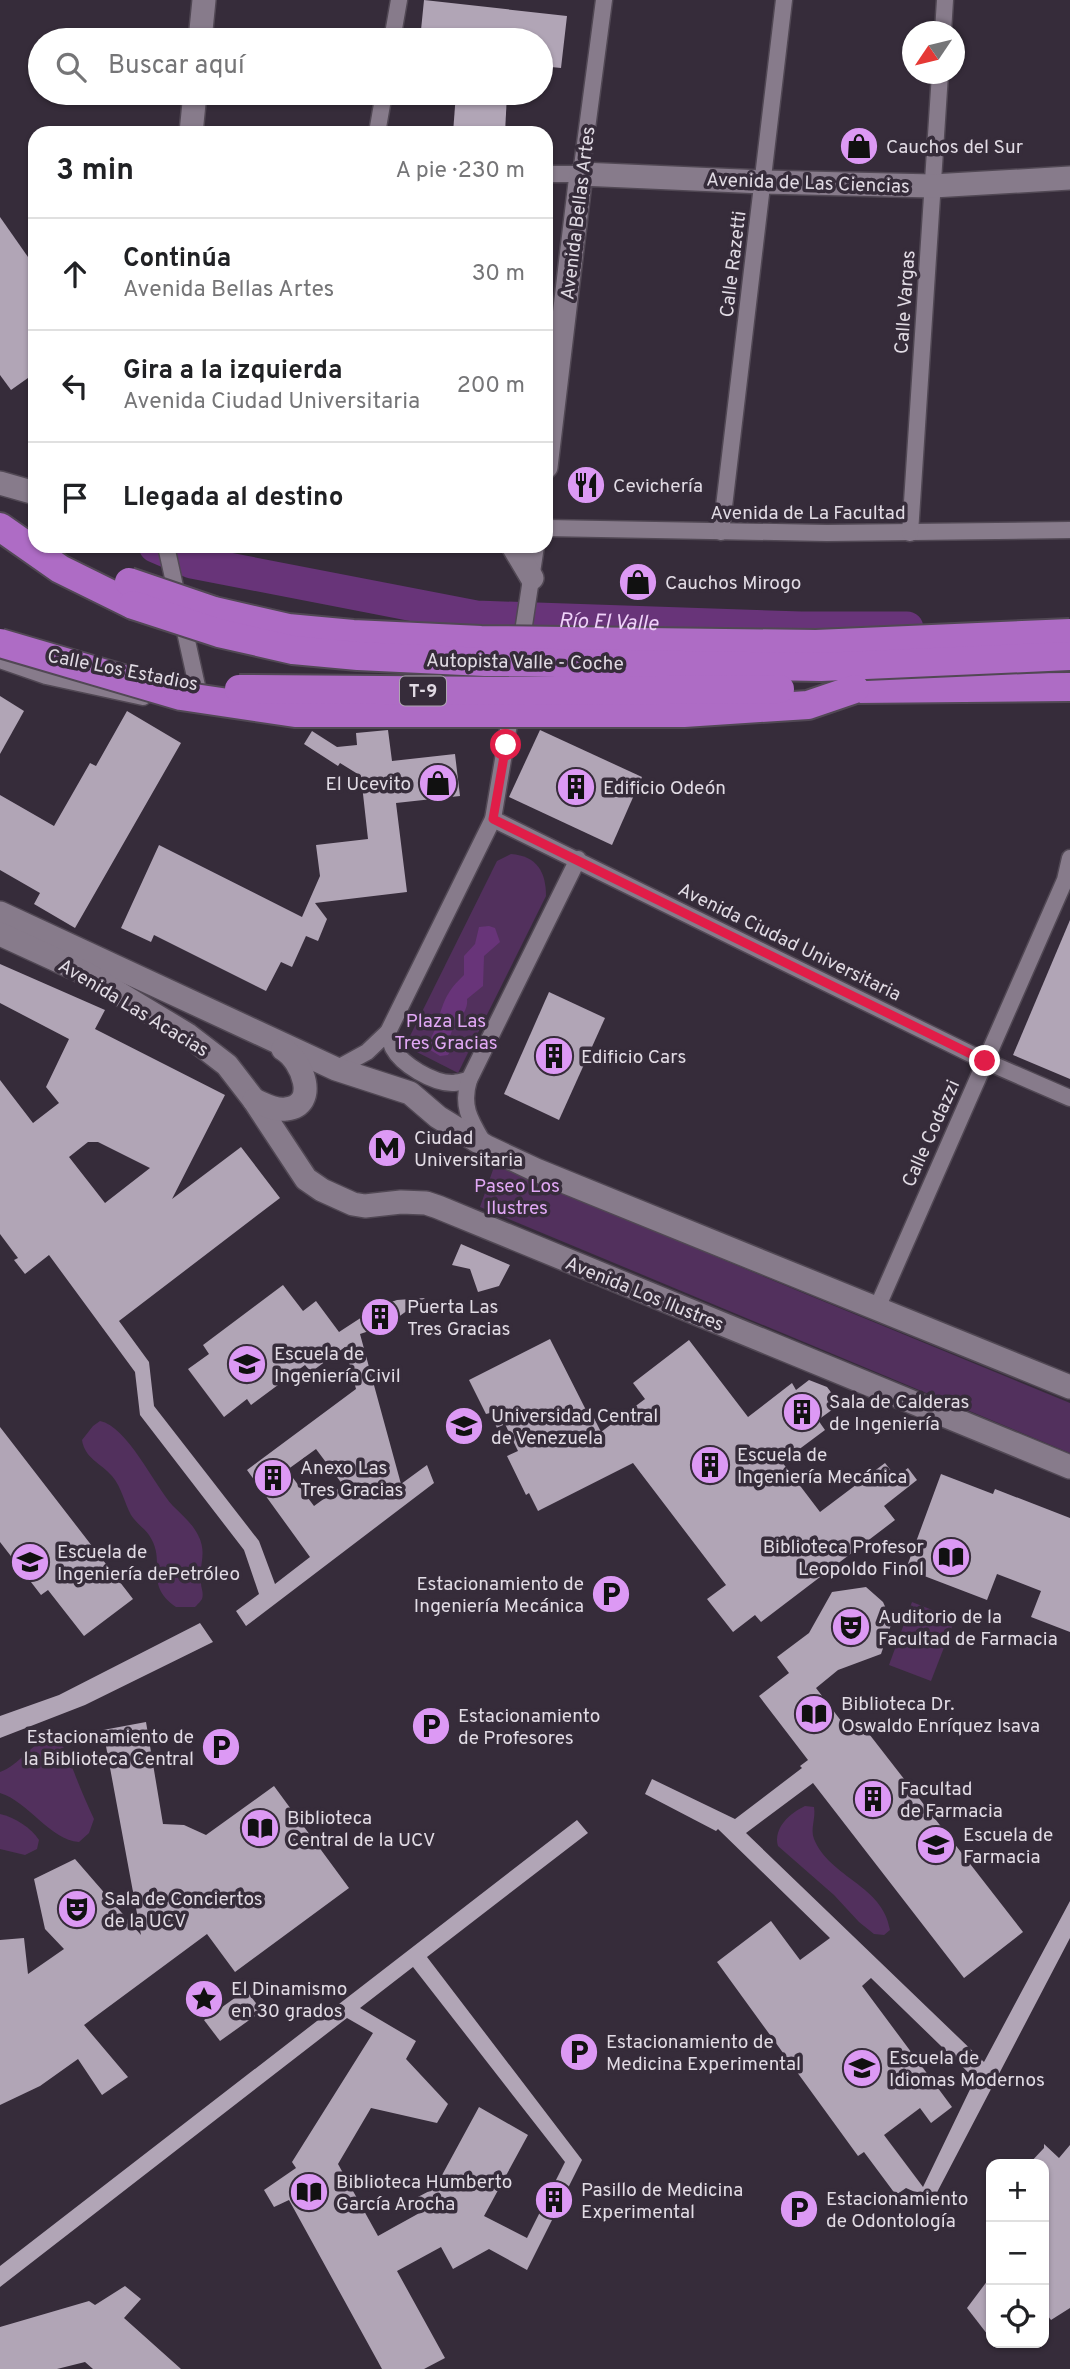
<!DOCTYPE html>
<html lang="es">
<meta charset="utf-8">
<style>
body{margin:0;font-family:Overpass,sans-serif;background:#f2f2f2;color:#202124}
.controls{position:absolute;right:21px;bottom:21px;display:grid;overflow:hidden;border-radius:14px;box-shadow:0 2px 5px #0004}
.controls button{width:63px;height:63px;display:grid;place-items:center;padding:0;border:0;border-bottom:2px solid #e0e0e0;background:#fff;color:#202124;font:35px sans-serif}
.compass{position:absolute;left:902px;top:21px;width:63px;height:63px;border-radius:50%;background:#fff;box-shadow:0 2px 5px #0004;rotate:235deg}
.stop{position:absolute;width:21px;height:21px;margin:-16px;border:5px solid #e11d48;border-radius:50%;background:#fff}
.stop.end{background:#e11d48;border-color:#fff;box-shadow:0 2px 7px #0008}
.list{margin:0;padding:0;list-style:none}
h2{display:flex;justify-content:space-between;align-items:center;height:91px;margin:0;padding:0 28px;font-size:30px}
h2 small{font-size:23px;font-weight:400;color:#757577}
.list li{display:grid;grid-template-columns:46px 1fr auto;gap:21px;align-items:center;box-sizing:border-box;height:112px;padding:0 28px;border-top:2px solid #e0e0e0}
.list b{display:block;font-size:26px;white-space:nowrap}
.list p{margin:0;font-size:23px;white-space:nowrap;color:#757577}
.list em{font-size:23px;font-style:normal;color:#757577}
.icon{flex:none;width:38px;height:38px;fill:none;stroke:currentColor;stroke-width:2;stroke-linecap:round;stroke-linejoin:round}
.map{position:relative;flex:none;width:1070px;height:2369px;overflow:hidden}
.search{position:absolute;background:#fff;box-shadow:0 2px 5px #0004;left:28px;top:28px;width:525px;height:77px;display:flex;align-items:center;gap:18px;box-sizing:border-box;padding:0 24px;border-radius:38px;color:#757577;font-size:26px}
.panel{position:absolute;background:#fff;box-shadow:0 2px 5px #0004;left:28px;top:126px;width:525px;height:427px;border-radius:21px}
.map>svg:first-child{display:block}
.green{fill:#52305d}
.water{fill:#683479}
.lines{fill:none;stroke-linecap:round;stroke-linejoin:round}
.river{stroke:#683479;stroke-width:33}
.building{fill:#b1a5b6;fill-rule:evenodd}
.street-casing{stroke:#514854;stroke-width:19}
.secondary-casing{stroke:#514854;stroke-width:26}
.highway-casing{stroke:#514854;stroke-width:32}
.street{stroke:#877b8b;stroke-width:16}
.secondary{stroke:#877b8b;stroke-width:23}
.highway{stroke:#ae6cc5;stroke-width:28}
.highway-bridge-casing{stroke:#514854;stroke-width:32;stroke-linecap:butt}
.highway-bridge{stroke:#ae6cc5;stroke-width:28}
.route{stroke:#e11d48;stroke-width:9}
.labels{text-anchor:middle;stroke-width:7;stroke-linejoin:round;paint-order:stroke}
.shield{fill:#362c3a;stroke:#aea6b1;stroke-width:2}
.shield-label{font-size:18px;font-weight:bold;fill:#e1dbe4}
.poi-label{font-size:19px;fill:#e1dbe4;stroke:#362c3a;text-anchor:start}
.street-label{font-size:19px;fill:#e1dbe4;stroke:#362c3a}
.park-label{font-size:19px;fill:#e1a8f5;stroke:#362c3a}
.water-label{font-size:21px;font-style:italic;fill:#efd2f9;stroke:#362c3a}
</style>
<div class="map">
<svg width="1070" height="2369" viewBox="0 0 1070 2369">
<rect width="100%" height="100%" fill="#362c3a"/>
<!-- green -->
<g class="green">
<path d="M511 854C537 856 546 872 546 896L458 1073 405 1046 497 861Z"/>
<polygon points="496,1161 721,1259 1070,1403 1070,1453 480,1207"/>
<path d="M100 1421C127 1426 154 1485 173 1506 182 1515 192 1523 198 1535 208 1554 198 1566 201 1583 201 1589 204 1592 202 1599 201 1601 197 1605 195 1607H176C142 1583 168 1563 149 1535 144 1528 136 1523 131 1515 124 1502 122 1488 112 1476 101 1463 85 1459 82 1440L93 1426Z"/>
<polygon points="912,1602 955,1619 931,1681 889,1665"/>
<path d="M48 1739C68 1743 68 1756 74 1772 80 1788 87 1804 94 1819L89 1833 79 1842C50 1840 29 1802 0 1793V1772C20 1765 30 1744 48 1739Z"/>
<path d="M805 1806 814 1807C816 1819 810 1828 814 1839 830 1878 883 1885 890 1930L884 1935 874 1934 859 1922 834 1895 778 1846C773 1828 790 1813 805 1806Z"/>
<path d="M0 1814C15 1817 31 1828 39 1840L37 1849 25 1855 0 1849Z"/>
</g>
<!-- water -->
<path class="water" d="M489 926 495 928 500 942 484 956 483 986 467 999C469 1014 453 1022 450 1037 448 1045 453 1047 448 1055L440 1056 427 1048C429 1040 434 1034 436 1026 444 1002 445 993 464 975V956L475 944 479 927Z"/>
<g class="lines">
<!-- river -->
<path class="river" id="s1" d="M155 546 192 562 476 617 801 628H907"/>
</g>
<!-- building -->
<g class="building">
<polygon points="424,0 567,16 561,68 541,66 541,40 420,40"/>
<polygon points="456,93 507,94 505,133 453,133"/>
<polygon points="0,217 35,267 35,373 11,390 0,375"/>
<polygon points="0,696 24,711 0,754"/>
<polygon points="127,711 181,743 75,928 34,904 40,893 0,870 0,795 54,826 90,763 96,766"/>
<polygon points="388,730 392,761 455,754 460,796 396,803 407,892 315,903 327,919 318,941 306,936 292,967 281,962 266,991 154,935 151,942 121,928 159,845 302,917 320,876 316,845 368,839 361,776 340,763 338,766 304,744 312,731 337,747 357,745 356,733"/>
<polygon points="540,730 642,777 612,845 509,797"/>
<polygon points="1070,920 1070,1079 1013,1055"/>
<path d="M0 964 105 1010 95 1029 225 1095 172 1199 241 1147 280 1198 119 1321 149 1362 154 1406 259 1541 275 1584 310 1557 247 1470 356 1389 345 1347 311 1372 305 1365 251 1405 247 1399 224 1417 188 1369 209 1354 203 1345 283 1285 303 1311 316 1301 339 1332 379 1306 397 1300 425 1298 387 1325 360 1334 401 1484 427 1465 434 1483 246 1626 236 1611 259 1594 244 1550 140 1415 135 1372 49 1255 25 1274 14 1260 18 1258 0 1234V1080L33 1123 59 1103 46 1087 69 1039 0 1003ZM88 1142H98L150 1168 105 1203 69 1157ZM316 1449 343 1485 314 1506 287 1470Z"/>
<polygon points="549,992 605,1018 559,1120 504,1094"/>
<polygon points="461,1244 510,1265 499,1286 478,1292 470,1269 452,1265"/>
<polygon points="550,1339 589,1416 592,1414 601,1432 645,1399 633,1383 689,1340 748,1417 792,1383 796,1390 809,1380 827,1387 840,1404 818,1420 825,1430 782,1462 820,1512 885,1463 896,1477 908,1468 917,1480 884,1506 895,1520 761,1622 755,1615 733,1632 707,1599 726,1585 633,1463 538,1511 529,1493 526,1495 507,1456 518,1451 505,1424 497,1428 490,1413 486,1414 469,1380"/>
<polygon points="0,1427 133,1599 84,1636 48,1590 41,1595 0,1542"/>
<polygon points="941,1474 993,1494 995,1489 1070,1518 1070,1632 1031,1617 1041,1591 997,1574 987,1600 906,1569"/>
<path d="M866 1587 883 1602 892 1622 881 1654 838 1670 816 1688 848 1730 859 1721 1023 1932 964 1978 813 1783 746 1833 984 2062 1070 1901V1938L933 2200 906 2188 896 2195 864 2152 858 2156 717 1962 771 1921 800 1960 830 1938 718 1829 716 1831 645 1794 652 1779 735 1819 802 1768 800 1766 808 1760 759 1696 789 1673 777 1657 809 1633 832 1592ZM871 1978 975 2079 923 2187 884 2135 920 2108 931 2123 952 2107 862 1986Z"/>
<polygon points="200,1623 213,1642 85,1705 0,1738 0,1716 59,1695"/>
<polygon points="146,1722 163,1824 184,1825 206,1835 274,1786 349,1888 235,1972 207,1934 84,2025 128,2077 102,2095 78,2059 40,2086 0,2105 0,1940 24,1938 28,1974 64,1949 45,1929 34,1879 75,1859 141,1935 103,1730"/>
<path d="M577 1820 588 1833 427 1957 582 2160 527 2270 489 2249 453 2269 441 2247 397 2271 445 2358 424 2369H382L289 2200 274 2207 264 2190 296 2168 292 2162 373 2033 347 2018 0 2287V2266ZM413 1967 565 2162 527 2238 484 2216 528 2135 479 2107 435 2188 416 2198 423 2211 378 2236 338 2164 371 2108 437 2123 448 2104 406 2059 416 2041 360 2008Z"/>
<polygon points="246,1990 262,2011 220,2041 204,2020"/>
<polygon points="1044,2144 1059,2158 1070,2145 1070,2308 1051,2320 1044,2311 1044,2164 1029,2164 1044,2148"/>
<polygon points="991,2276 991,2339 967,2308"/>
<polygon points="125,2286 141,2299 124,2318 181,2369 93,2369 85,2362 57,2369 0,2369 0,2327 89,2301 95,2305"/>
</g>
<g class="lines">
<!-- street casing -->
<g class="street-casing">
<g id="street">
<polyline points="943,32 945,0"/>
<polyline points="392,40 399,0"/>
<polyline points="377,133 384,93"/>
<polyline points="546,174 581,174 604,0"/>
<polyline points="546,528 827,533 1070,530"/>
<polyline points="721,532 784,0"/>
<polyline points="910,533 940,74"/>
<polyline points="166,546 201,704"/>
<polyline points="521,645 536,546"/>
<polyline points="0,660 46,676 143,697"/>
<polyline points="493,819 985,1061 1070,1098"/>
<path d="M388 1032C390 1037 391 1044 393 1048 402 1065 433 1083 452 1083 457 1083 463 1081 469 1080"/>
<polyline points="336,1069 367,1052 388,1032 493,819 512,706"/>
<path d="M483 1142C470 1120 461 1106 469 1080L578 859"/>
<polyline points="877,1308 1065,880 1070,858"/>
</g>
</g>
<!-- secondary casing -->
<g class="secondary-casing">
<g id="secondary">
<polyline points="200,40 204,0"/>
<polyline points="191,133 195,93"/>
<polyline points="546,467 581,174 763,182 933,186 1070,178"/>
<polyline points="0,483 35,493"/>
<polyline points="513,546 532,578"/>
<polyline points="0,913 336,1069 410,1093 438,1117 487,1147 536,1170 1070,1387"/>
<polyline points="0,934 87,974 188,1035 227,1065 254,1100 306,1179 322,1190 353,1204 365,1206 401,1202 426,1203 438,1207 1070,1467"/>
<path d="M254 1100C264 1104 275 1111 286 1109 320 1105 302 1060 283 1049"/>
</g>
</g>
<!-- highway casing -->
<g class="highway-casing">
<g id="highway">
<polyline points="0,527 60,569 133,605"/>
<polyline points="855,689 1070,687"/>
</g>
</g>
<!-- street -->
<use href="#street" class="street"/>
<!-- secondary -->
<use href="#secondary" class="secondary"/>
<!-- highway -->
<use href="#highway" class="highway"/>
<!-- highway-bridge casing -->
<g class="highway-bridge-casing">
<g id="highway-bridge">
<polyline points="129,582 214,611 288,628 353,634 481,640 816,644 1070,633"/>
<polyline points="133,605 219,633 293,650 358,656 485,662 821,667 1070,656"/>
<polyline points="0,643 181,696 295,713 684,713 808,705 855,689"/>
<polyline points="239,689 528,691 780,689"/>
</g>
</g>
<!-- highway-bridge -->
<use href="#highway-bridge" class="highway-bridge"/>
</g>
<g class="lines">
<!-- route -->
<polyline class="route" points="506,745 493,819 985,1061"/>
</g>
<!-- icons -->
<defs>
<g id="shop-disc" transform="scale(2.0125)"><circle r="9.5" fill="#dc99f4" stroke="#362c3a"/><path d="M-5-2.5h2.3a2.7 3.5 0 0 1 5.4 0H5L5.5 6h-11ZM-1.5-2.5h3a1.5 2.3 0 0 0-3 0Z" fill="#111"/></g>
<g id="restaurant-disc" transform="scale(2.0125)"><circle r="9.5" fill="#dc99f4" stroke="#362c3a"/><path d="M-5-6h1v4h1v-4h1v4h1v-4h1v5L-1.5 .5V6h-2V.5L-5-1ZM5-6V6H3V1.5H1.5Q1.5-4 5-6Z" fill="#111"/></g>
<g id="building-disc" transform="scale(2.0125)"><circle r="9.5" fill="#dc99f4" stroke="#362c3a"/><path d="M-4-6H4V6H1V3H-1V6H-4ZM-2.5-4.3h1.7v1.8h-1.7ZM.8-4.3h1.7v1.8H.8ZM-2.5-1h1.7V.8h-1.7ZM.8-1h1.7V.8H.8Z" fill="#111"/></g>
<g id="metro-disc" transform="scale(2.0125)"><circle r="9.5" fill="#dc99f4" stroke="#362c3a"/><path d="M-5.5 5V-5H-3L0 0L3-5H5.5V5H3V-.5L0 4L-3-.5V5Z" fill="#111"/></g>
<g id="university-disc" transform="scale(2.0125)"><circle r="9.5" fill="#dc99f4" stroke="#362c3a"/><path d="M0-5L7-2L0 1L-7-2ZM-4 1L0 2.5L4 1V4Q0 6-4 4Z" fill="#111"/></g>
<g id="library-disc" transform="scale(2.0125)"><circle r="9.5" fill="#dc99f4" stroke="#362c3a"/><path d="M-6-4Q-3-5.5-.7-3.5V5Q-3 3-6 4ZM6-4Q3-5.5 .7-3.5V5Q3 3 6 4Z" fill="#111"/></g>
<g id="parking-disc" transform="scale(2.0125)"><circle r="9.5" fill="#dc99f4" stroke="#362c3a"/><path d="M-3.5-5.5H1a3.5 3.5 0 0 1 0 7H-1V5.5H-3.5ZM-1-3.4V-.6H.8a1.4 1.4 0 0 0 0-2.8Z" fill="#111"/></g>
<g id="theatre-disc" transform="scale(2.0125)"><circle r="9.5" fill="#dc99f4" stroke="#362c3a"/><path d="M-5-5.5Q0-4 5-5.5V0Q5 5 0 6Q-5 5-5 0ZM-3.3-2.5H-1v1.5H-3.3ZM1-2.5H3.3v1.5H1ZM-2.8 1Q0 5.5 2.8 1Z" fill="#111"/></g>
<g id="sight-disc" transform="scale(2.0125)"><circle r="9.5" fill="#dc99f4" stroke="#362c3a"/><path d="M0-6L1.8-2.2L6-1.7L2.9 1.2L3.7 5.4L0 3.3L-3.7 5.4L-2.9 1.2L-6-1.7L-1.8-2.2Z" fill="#111"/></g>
</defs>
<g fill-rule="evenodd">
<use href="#shop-disc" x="859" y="146"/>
<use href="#restaurant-disc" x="586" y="485"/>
<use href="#shop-disc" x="638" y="582"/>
<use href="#shop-disc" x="438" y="783"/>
<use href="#building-disc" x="576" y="787"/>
<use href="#building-disc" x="554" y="1056"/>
<use href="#metro-disc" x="387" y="1148"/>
<use href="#building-disc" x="380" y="1317"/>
<use href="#university-disc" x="247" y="1364"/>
<use href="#building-disc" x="802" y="1412"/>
<use href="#university-disc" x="464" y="1426"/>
<use href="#building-disc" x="710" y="1465"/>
<use href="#building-disc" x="273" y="1478"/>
<use href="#library-disc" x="951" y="1557"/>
<use href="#university-disc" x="30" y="1562"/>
<use href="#parking-disc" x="611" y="1594"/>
<use href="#theatre-disc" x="851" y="1627"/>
<use href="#library-disc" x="814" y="1714"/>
<use href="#parking-disc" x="431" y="1726"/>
<use href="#parking-disc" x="221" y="1747"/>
<use href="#building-disc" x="873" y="1799"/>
<use href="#library-disc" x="260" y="1828"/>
<use href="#university-disc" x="936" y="1845"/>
<use href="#theatre-disc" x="77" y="1909"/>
<use href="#sight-disc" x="204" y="1999"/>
<use href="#parking-disc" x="579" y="2052"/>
<use href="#university-disc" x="862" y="2068"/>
<use href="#library-disc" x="309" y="2192"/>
<use href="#building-disc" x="554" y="2200"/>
<use href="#parking-disc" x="799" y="2209"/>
</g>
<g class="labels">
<!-- shield labels -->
<rect class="shield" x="400" y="676.5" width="46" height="29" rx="5"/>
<g class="shield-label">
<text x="423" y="697">T-9</text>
</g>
<!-- poi labels -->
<g class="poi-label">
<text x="886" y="153">Cauchos del Sur</text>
<text x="613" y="492">Cevichería</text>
<text x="665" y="589">Cauchos Mirogo</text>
<text x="411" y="790" text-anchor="end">El Ucevito</text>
<text x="603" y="794">Edificio Odeón</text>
<text x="581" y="1063">Edificio Cars</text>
<text x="414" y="1144">Ciudad<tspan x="414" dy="22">Universitaria</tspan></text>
<text x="407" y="1313">Puerta Las<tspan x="407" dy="22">Tres Gracias</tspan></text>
<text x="274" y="1360">Escuela de<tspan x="274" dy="22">Ingeniería Civil</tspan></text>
<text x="829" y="1408">Sala de Calderas<tspan x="829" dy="22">de Ingeniería</tspan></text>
<text x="491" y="1422">Universidad Central<tspan x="491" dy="22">de Venezuela</tspan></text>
<text x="737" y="1461">Escuela de<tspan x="737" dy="22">Ingeniería Mecánica</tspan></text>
<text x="300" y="1474">Anexo Las<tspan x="300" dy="22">Tres Gracias</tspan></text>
<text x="924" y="1553" text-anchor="end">Biblioteca Profesor<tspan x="924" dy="22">Leopoldo Finol</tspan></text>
<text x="57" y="1558">Escuela de<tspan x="57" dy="22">Ingeniería dePetróleo</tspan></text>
<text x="584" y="1590" text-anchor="end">Estacionamiento de<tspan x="584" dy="22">Ingeniería Mecánica</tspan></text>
<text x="878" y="1623">Auditorio de la<tspan x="878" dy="22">Facultad de Farmacia</tspan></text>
<text x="841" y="1710">Biblioteca Dr.<tspan x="841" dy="22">Oswaldo Enríquez Isava</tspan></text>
<text x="458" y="1722">Estacionamiento<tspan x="458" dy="22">de Profesores</tspan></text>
<text x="194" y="1743" text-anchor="end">Estacionamiento de<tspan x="194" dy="22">la Biblioteca Central</tspan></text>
<text x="900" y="1795">Facultad<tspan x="900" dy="22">de Farmacia</tspan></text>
<text x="287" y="1824">Biblioteca<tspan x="287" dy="22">Central de la UCV</tspan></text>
<text x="963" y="1841">Escuela de<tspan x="963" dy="22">Farmacia</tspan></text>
<text x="104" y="1905">Sala de Conciertos<tspan x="104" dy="22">de la UCV</tspan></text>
<text x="231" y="1995">El Dinamismo<tspan x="231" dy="22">en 30 grados</tspan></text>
<text x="606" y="2048">Estacionamiento de<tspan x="606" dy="22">Medicina Experimental</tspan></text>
<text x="889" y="2064">Escuela de<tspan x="889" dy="22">Idiomas Modernos</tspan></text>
<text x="336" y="2188">Biblioteca Humberto<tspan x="336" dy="22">García Arocha</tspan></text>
<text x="581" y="2196">Pasillo de Medicina<tspan x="581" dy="22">Experimental</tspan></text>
<text x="826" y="2205">Estacionamiento<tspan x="826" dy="22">de Odontología</tspan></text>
</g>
<!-- street labels -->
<g class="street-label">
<text transform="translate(808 182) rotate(2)" y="7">Avenida de Las Ciencias</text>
<text transform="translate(577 213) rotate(-83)" y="7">Avenida Bellas Artes</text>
<text transform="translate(732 264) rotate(-83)" y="7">Calle Razetti</text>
<text transform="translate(904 302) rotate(-86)" y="7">Calle Vargas</text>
<text x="808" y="519">Avenida de La Facultad</text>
<text transform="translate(525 661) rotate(1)" y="7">Autopista Valle - Coche</text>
<text transform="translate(123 669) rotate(11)" y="7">Calle Los Estadios</text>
<text transform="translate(790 941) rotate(26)" y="7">Avenida Ciudad Universitaria</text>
<text transform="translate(134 1007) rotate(31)" y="7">Avenida Las Acacias</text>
<text transform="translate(930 1133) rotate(-66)" y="7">Calle Codazzi</text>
<text transform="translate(645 1293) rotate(22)" y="7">Avenida Los Ilustres</text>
</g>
<!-- park labels -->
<g class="park-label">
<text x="446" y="1027">Plaza Las<tspan x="446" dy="22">Tres Gracias</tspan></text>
<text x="517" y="1192">Paseo Los<tspan x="517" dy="22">Ilustres</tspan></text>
</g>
<!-- water labels -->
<g class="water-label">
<text dy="7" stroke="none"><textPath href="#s1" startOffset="462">Río El Valle</textPath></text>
</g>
</g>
</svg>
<div class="controls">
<button>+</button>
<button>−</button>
<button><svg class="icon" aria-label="locate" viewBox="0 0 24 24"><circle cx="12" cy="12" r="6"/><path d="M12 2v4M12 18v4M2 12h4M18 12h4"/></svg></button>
</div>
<svg class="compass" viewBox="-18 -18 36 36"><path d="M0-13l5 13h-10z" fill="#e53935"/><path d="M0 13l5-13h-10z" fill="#757577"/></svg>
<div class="stop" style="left:506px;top:745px"></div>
<div class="stop end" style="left:985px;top:1061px"></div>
<div class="search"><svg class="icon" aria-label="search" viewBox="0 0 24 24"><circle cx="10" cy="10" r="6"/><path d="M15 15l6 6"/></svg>Buscar aquí</div>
<section class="panel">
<h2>3 min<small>A pie · 230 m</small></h2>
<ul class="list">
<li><svg class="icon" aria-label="ahead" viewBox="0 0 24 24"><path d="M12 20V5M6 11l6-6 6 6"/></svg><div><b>Continúa</b><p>Avenida Bellas Artes</p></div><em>30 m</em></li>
<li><svg class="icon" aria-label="left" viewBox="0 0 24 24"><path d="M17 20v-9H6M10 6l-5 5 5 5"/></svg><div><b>Gira a la izquierda</b><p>Avenida Ciudad Universitaria</p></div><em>200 m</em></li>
<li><svg class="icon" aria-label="arrive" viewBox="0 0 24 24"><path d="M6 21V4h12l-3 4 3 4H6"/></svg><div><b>Llegada al destino</b></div></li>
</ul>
</section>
</div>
